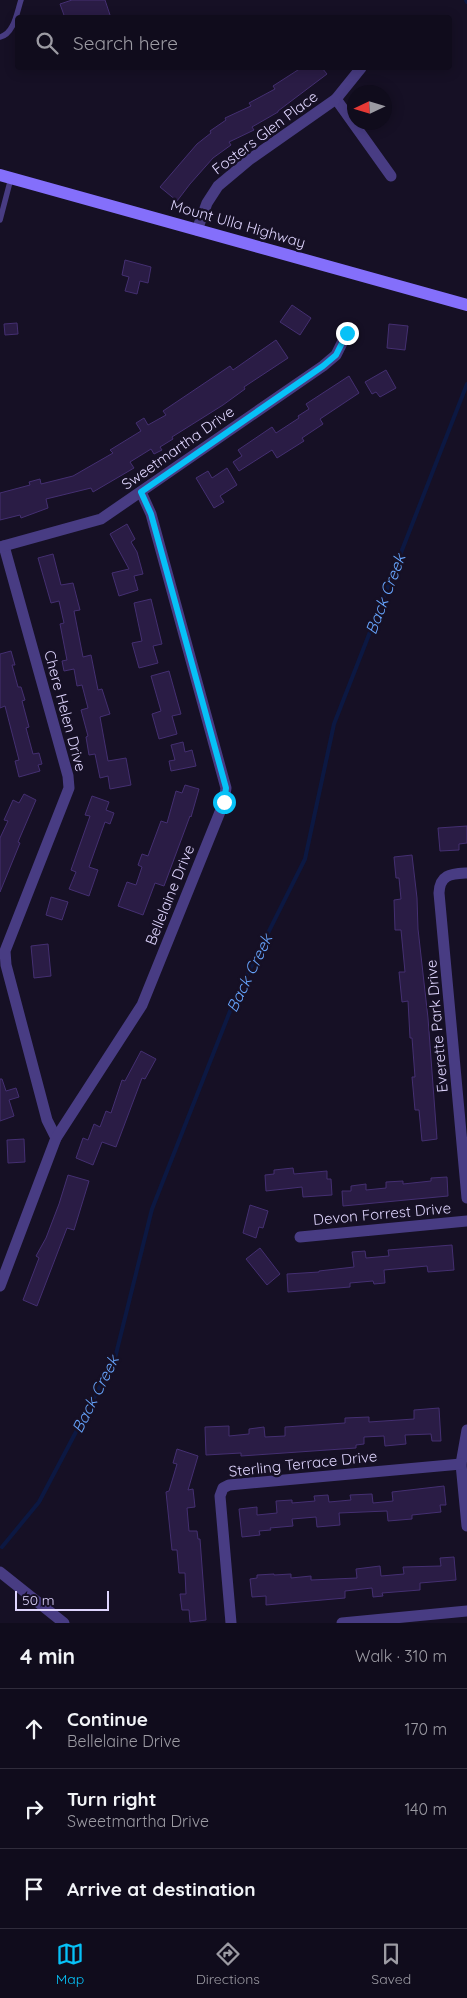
<!DOCTYPE html>
<meta charset="utf-8">
<style>
body{margin:0;font-family:Quicksand,sans-serif;background:#191525;color:#f1f3f6}
.compass{position:absolute;left:347px;top:85px;width:45px;height:45px;border-radius:50%;background:#100c1c;box-shadow:0 2px 12px #0003;rotate:266deg}
.scale{position:absolute;left:15px;bottom:12px;width:94px;box-sizing:border-box;padding-left:5px;border:2px solid #dfd5fe;border-top:0;font-size:14px;line-height:18px;white-space:nowrap;color:#dfd5fe;-webkit-text-stroke:4px #161025;paint-order:stroke}
.stop{position:absolute;width:15px;height:15px;margin:-11px;border:4px solid #07c1f7;border-radius:50%;background:#fff}
.stop.end{background:#07c1f7;border-color:#fff;box-shadow:0 1px 5px #0008}
.list{margin:0;padding:0;list-style:none}
h2{display:flex;justify-content:space-between;align-items:center;height:65px;margin:0;padding:0 20px;font-size:21px}
h2 small{font-size:16px;font-weight:400;color:#9c9ba3}
.list li{display:grid;grid-template-columns:32px 1fr auto;gap:15px;align-items:center;box-sizing:border-box;height:80px;padding:0 20px;border-top:1px solid #302c3b}
.list b{display:block;font-size:19px;white-space:nowrap}
.list p{margin:0;font-size:16px;white-space:nowrap;color:#9c9ba3}
.list em{font-size:16px;font-style:normal;color:#9c9ba3}
.icon{flex:none;width:28px;height:28px;fill:none;stroke:currentColor;stroke-width:2;stroke-linecap:round;stroke-linejoin:round}
.map{position:relative;flex:none;width:467px;height:1623px;overflow:hidden}
.search{position:absolute;background:#100c1c;box-shadow:0 2px 12px #0003;left:15px;right:15px;top:15px;height:55px;display:flex;align-items:center;gap:12px;box-sizing:border-box;padding:0 18px;border-radius:5px;color:#9c9ba3;font-size:19px}
.sheet{height:305px;background:#100c1c}
nav{display:flex;justify-content:space-around;align-items:center;box-sizing:border-box;height:70px;border-top:1px solid #302c3b;background:#100c1c;font-size:14px;color:#9c9ba3}
nav a{display:grid;justify-items:center;gap:2px}
nav .on{color:#07c1f7}
.map>svg:first-child{display:block}
.lines{fill:none;stroke-linecap:round;stroke-linejoin:round}
.stream{stroke:#0c1842;stroke-width:4}
.building{fill:#2a1c45;stroke:#442f71}
.service{stroke:#483c83;stroke-width:5.5}
.minor{stroke:#483c83;stroke-width:11}
.secondary{stroke:#846ffb;stroke-width:12}
.route{stroke:#07c1f7;stroke-width:6}
.labels{text-anchor:middle;stroke-width:5;stroke-linejoin:round;paint-order:stroke}
.street-label{font-size:15px;fill:#dfd5fe;stroke:#161025}
.water-label{font-size:16px;font-style:italic;fill:#66a3fb;stroke:#161025}
</style>
<div class="map">
<svg width="467" height="1623" viewBox="0 0 467 1623">
<rect width="100%" height="100%" fill="#161025"/>
<g class="lines">
<!-- stream -->
<g class="stream">
<polyline points="466,0 467,2"/>
<polyline points="2,1547 39,1502 115,1358 152,1209 234,1001 305,859 334,724 467,384"/>
</g>
</g>
<!-- building -->
<g class="building">
<polygon points="72,0 105,0 111,18 65,18 60,4"/>
<polygon points="301,68 322,68 327,74 278,111 278,112 252,127 254,130 229,142 231,145 213,158 190,184 177,201 160,187 197,144 211,133 210,131 226,120 225,118 251,106 249,103 275,89 273,86"/>
<polygon points="125,260 151,267 148,283 140,281 137,294 125,291 129,277 122,275"/>
<polygon points="292,305 311,318 300,335 280,322"/>
<polygon points="17,323 18,334 5,335 4,324"/>
<polygon points="389,324 408,326 405,350 387,348"/>
<polygon points="276,340 288,358 244,387 245,389 223,405 172,437 173,439 160,447 162,450 154,454 151,449 130,462 134,468 93,492 91,488 46,499 48,508 21,518 20,515 0,520 0,493 30,485 29,482 40,479 41,484 73,476 113,453 110,450 141,431 136,423 144,418 148,425 166,415 163,411 230,366 233,370"/>
<polygon points="386,370 396,388 380,397 376,392 372,394 365,382"/>
<polygon points="349,376 359,393 320,419 323,424 302,438 304,441 277,458 272,450 239,471 233,462 242,456 238,450 272,427 276,433 299,418 298,416 309,409 306,404"/>
<polygon points="227,468 237,485 220,496 224,502 214,508 196,478 208,471 212,478"/>
<polygon points="127,524 135,539 131,542 137,552 143,574 134,576 138,590 119,596 112,573 129,569 110,534"/>
<polygon points="53,554 61,585 73,583 80,610 74,611 83,657 91,655 98,690 102,689 110,714 100,717 108,761 126,758 131,785 110,789 108,776 100,778 95,754 89,755 86,737 88,736 81,710 88,708 82,685 77,686 74,669 64,671 62,661 67,660 60,624 64,623 59,601 51,603 38,558"/>
<polygon points="151,599 162,644 153,646 158,663 139,668 132,643 142,641 134,603"/>
<polygon points="11,651 15,665 12,665 18,687 21,687 25,700 22,701 29,727 26,728 33,754 39,753 42,764 38,765 40,771 19,777 15,761 19,760 5,706 0,708 0,654"/>
<polygon points="169,671 181,714 172,716 177,734 159,739 152,714 161,711 151,676"/>
<polygon points="183,742 185,752 192,750 196,766 171,771 169,761 175,760 171,745"/>
<polygon points="185,785 199,789 191,817 190,816 164,886 155,883 143,915 118,906 127,882 136,885 142,867 138,865 142,854 148,856 161,821 167,823 176,791 182,793"/>
<polygon points="24,794 36,800 18,842 20,843 0,892 0,838 8,821 4,820 13,800 19,803"/>
<polygon points="92,796 109,802 106,810 114,813 110,824 105,822 89,867 98,870 89,896 69,889 76,872 71,870 90,816 85,815"/>
<polygon points="467,826 467,843 459,844 459,850 440,851 438,828"/>
<polygon points="412,855 417,898 418,929 428,1018 437,1139 422,1141 419,1110 415,1110 412,1077 415,1077 412,1038 410,1038 408,1001 402,1002 399,972 405,972 401,930 395,930 394,900 401,899 399,878 396,878 394,857"/>
<polygon points="51,897 68,902 62,920 46,915"/>
<polygon points="48,944 51,976 34,978 31,946"/>
<polygon points="141,1051 156,1059 145,1079 142,1078 116,1147 102,1142 93,1165 76,1158 83,1138 88,1140 94,1124 100,1127 106,1111 111,1113 122,1080 125,1081"/>
<polygon points="0,1079 2,1079 6,1091 16,1088 19,1097 9,1100 14,1116 0,1121"/>
<polygon points="24,1139 25,1162 8,1163 7,1140"/>
<polygon points="293,1168 294,1174 327,1171 327,1179 331,1179 332,1195 303,1197 302,1187 266,1191 265,1175 274,1174 274,1170"/>
<polygon points="68,1175 89,1181 74,1230 67,1228 37,1306 23,1300 39,1258 36,1256 46,1238 59,1204"/>
<polygon points="447,1177 448,1196 343,1206 342,1191 351,1191 351,1186 366,1184 366,1190 386,1188 386,1182 403,1181 403,1184 431,1181 431,1178"/>
<polygon points="250,1205 268,1211 263,1228 259,1227 256,1238 243,1233"/>
<polygon points="452,1245 454,1270 428,1272 427,1266 384,1270 385,1283 374,1284 373,1281 350,1283 350,1287 288,1292 287,1274 319,1272 319,1271 354,1267 352,1252 365,1251 366,1258 389,1256 388,1250"/>
<polygon points="260,1248 280,1274 267,1285 246,1259"/>
<polygon points="439,1408 441,1441 432,1441 431,1434 405,1435 406,1444 385,1446 384,1436 364,1437 364,1444 356,1445 356,1448 241,1456 241,1453 206,1455 205,1427 229,1426 229,1436 249,1434 249,1429 264,1427 265,1437 285,1436 285,1427 345,1423 345,1418 369,1417 369,1422 414,1419 414,1410"/>
<polygon points="177,1449 198,1456 188,1490 193,1489 195,1507 187,1508 189,1531 197,1531 198,1539 200,1539 206,1620 190,1622 189,1610 182,1610 180,1594 186,1594 185,1573 179,1573 177,1550 172,1550 166,1492 169,1491 177,1464 173,1463"/>
<polygon points="444,1486 446,1505 440,1505 441,1512 412,1515 412,1519 388,1521 387,1511 339,1513 340,1525 317,1527 316,1517 292,1519 293,1526 270,1528 271,1530 259,1531 260,1535 242,1537 239,1509 257,1507 257,1515 277,1513 276,1501 292,1500 292,1503 315,1501 314,1496 328,1495 329,1502 351,1500 350,1495 372,1494 373,1503 393,1501 392,1492"/>
<polygon points="454,1557 456,1580 420,1583 420,1590 382,1593 383,1596 373,1597 372,1588 345,1591 345,1598 266,1605 266,1596 252,1597 250,1579 257,1578 257,1575 274,1574 274,1575 291,1574 291,1578 311,1576 311,1580 357,1578 356,1569 380,1566 381,1576 404,1574 403,1567 441,1566 440,1558"/>
</g>
<g class="lines">
<!-- service -->
<g class="service">
<path d="M0 37C14 34 17 12 21 0"/>
<polyline points="0,220 11,178"/>
</g>
<!-- minor -->
<g class="minor">
<polyline points="336,99 391,176"/>
<polyline points="197,230 207,203 218,186 249,160 336,99 361,68"/>
<polyline points="4,546 68,776 69,788 5,951 6,965 47,1120 56,1138"/>
<polyline points="0,547 101,519 323,366 336,355 347,333"/>
<path d="M467 873C451 874 440 874 439 893L467 1198"/>
<polyline points="300,1237 467,1221"/>
<polyline points="0,1286 56,1138 142,1005 224,802 226,788 151,514 141,492"/>
<polyline points="467,1430 461,1464 467,1526"/>
<polyline points="0,1572 64,1623"/>
<polyline points="231,1623 220,1496 223,1488 229,1485 461,1464"/>
<polyline points="342,1623 467,1611"/>
</g>
<!-- secondary -->
<polyline class="secondary" points="0,175 467,305"/>
</g>
<g class="lines">
<!-- route -->
<polyline class="route" points="224,802 226,788 151,514 141,492 323,366 336,355 347,333"/>
</g>
<g class="labels">
<!-- street labels -->
<g class="street-label">
<text transform="translate(265 133) rotate(-37)" y="5">Fosters Glen Place</text>
<text transform="translate(238 224) rotate(16)" y="5">Mount Ulla Highway</text>
<text transform="translate(178 448) rotate(-35)" y="5">Sweetmartha Drive</text>
<text transform="translate(65 711) rotate(75)" y="5">Chere Helen Drive</text>
<text transform="translate(170 895) rotate(-68)" y="5">Bellelaine Drive</text>
<text transform="translate(437 1026) rotate(-95)" y="5">Everette Park Drive</text>
<text transform="translate(382 1214) rotate(-5)" y="5">Devon Forrest Drive</text>
<text transform="translate(303 1464) rotate(-6)" y="5">Sterling Terrace Drive</text>
</g>
<!-- water labels -->
<g class="water-label">
<text transform="translate(385 594) rotate(-69)" y="6">Back Creek</text>
<text transform="translate(249 973) rotate(-64)" y="6">Back Creek</text>
<text transform="translate(95 1394) rotate(-63)" y="6">Back Creek</text>
</g>
</g>
</svg>
<svg class="compass" viewBox="-18 -18 36 36"><path d="M0-13l5 13h-10z" fill="#e53935"/><path d="M0 13l5-13h-10z" fill="#9c9ba3"/></svg>
<div class="scale">50 m</div>
<div class="stop" style="left:224px;top:802px"></div>
<div class="stop end" style="left:347px;top:333px"></div>
<div class="search"><svg class="icon" aria-label="search" viewBox="0 0 24 24"><circle cx="10" cy="10" r="6"/><path d="M15 15l6 6"/></svg>Search here</div>
</div>
<section class="sheet">
<h2>4 min<small>Walk · 310 m</small></h2>
<ul class="list">
<li><svg class="icon" aria-label="ahead" viewBox="0 0 24 24"><path d="M12 20V5M6 11l6-6 6 6"/></svg><div><b>Continue</b><p>Bellelaine Drive</p></div><em>170 m</em></li>
<li><svg class="icon" aria-label="right" viewBox="0 0 24 24"><path d="M7 20v-9h11M14 6l5 5-5 5"/></svg><div><b>Turn right</b><p>Sweetmartha Drive</p></div><em>140 m</em></li>
<li><svg class="icon" aria-label="arrive" viewBox="0 0 24 24"><path d="M6 21V4h12l-3 4 3 4H6"/></svg><div><b>Arrive at destination</b></div></li>
</ul>
</section>
<nav>
<a class="on"><svg class="icon" aria-label="map" viewBox="0 0 24 24"><path d="M3 6l6-2 6 2 6-2v14l-6 2-6-2-6 2zM9 4v14M15 6v14"/></svg>Map</a>
<a><svg class="icon" aria-label="directions" viewBox="0 0 24 24"><path d="M12 3l9 9-9 9-9-9zM9 14v-3h6M13 9l2 2-2 2"/></svg>Directions</a>
<a><svg class="icon" aria-label="saved" viewBox="0 0 24 24"><path d="M7 4h10v16l-5-4-5 4z"/></svg>Saved</a>
</nav>
